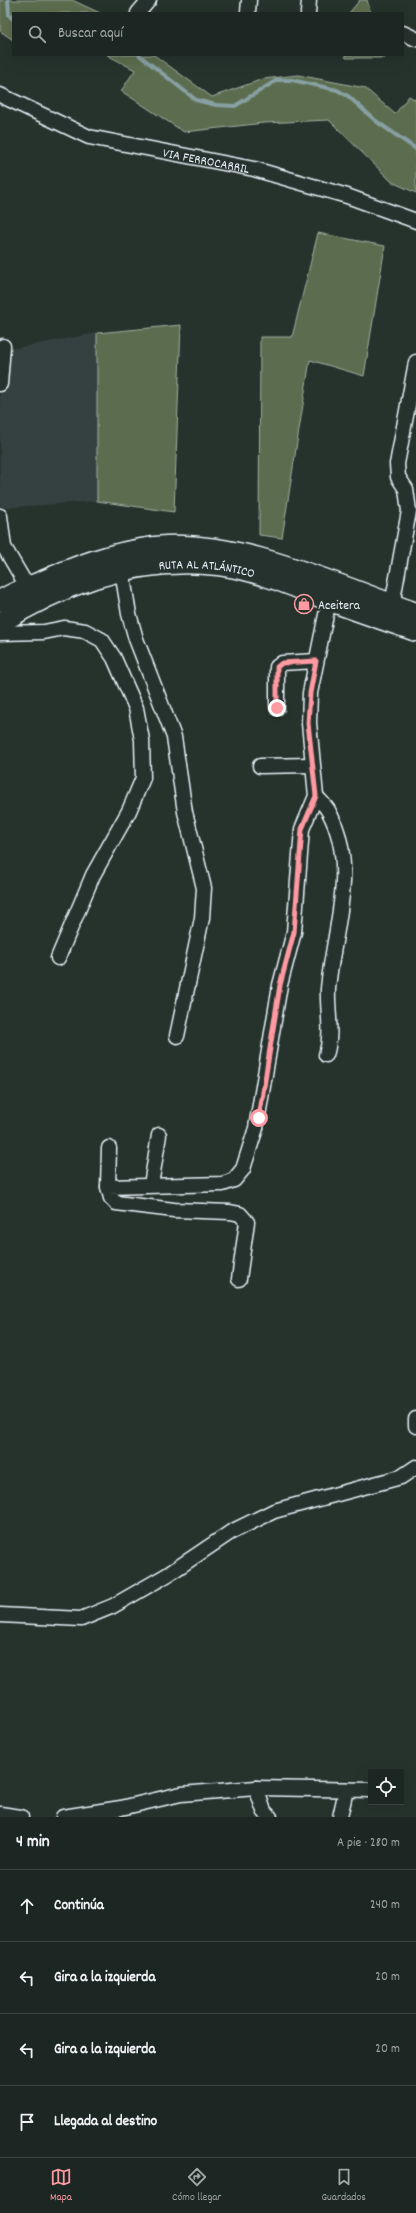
<!DOCTYPE html>
<html lang="es">
<meta charset="utf-8">
<style>
body{margin:0;font-family:Dekko,sans-serif;background:#29322f;color:#f1f3f6}
.controls{position:absolute;right:12px;bottom:12px;display:grid;overflow:hidden;border-radius:0px;box-shadow:0 4px 16px #0002}
.controls button{width:36px;height:36px;display:grid;place-items:center;padding:0;border:0;border-bottom:1px solid #3a4340;background:#1c2622;color:#f1f3f6;font:20px sans-serif}
.stop{position:absolute;width:12px;height:12px;margin:-9px;border:3px solid #ff9aa2;border-radius:50%;background:#fff}
.stop.end{background:#ff9aa2;border-color:#fff;box-shadow:0 1px 4px #0008}
.list{margin:0;padding:0;list-style:none}
h2{display:flex;justify-content:space-between;align-items:center;height:52px;margin:0;padding:0 16px;font-size:17px}
h2 small{font-size:13px;font-weight:400;color:#a0a5a5}
.list li{display:grid;grid-template-columns:26px 1fr auto;gap:12px;align-items:center;box-sizing:border-box;height:72px;padding:0 16px;border-top:1px solid #3a4340}
.list b{display:block;font-size:15px;white-space:nowrap}
.list em{font-size:13px;font-style:normal;color:#a0a5a5}
.icon{flex:none;width:22px;height:22px;fill:none;stroke:currentColor;stroke-width:2;stroke-linecap:round;stroke-linejoin:round}
.map{position:relative;flex:none;width:416px;height:1817px;overflow:hidden}
.search{position:absolute;background:#1c2622;box-shadow:0 4px 16px #0002;left:12px;right:12px;top:12px;height:44px;display:flex;align-items:center;gap:10px;box-sizing:border-box;padding:0 14px;border-radius:0px;color:#a0a5a5;font-size:15px}
.sheet{height:340px;background:#1c2622}
nav{display:flex;justify-content:space-around;align-items:center;box-sizing:border-box;height:56px;border-top:1px solid #3a4340;background:#1c2622;font-size:11px;color:#a0a5a5}
nav a{display:grid;justify-items:center;gap:2px}
nav .on{color:#ff9aa2}
.map>svg:first-child{display:block}
.built{fill:#354141}
.green{fill:#5c6d4f;stroke:#a2afa4}
.lines{fill:none;stroke-linecap:round;stroke-linejoin:round}
.stream{stroke:#87a0a3;stroke-width:4}
.minor-casing{stroke:#e8f1f8;stroke-width:17}
.highway-casing{stroke:#e8f1f8;stroke-width:23}
.minor{stroke:#26332d;stroke-width:14}
.highway{stroke:#26332d;stroke-width:20}
.route{stroke:#ff9aa2;stroke-width:5}
.labels{text-anchor:middle;stroke-width:3.5;stroke-linejoin:round;paint-order:stroke}
.street-label{font-size:13px;fill:#e8f1f8;stroke:#26332d}
.poi-label{font-size:13px;fill:#e8f1f8;stroke:#26332d;text-anchor:start}
</style>
<div class="map">
<svg width="416" height="1817" viewBox="0 0 416 1817">
<rect width="100%" height="100%" fill="#26332d"/>
<filter id="ink" filterUnits="userSpaceOnUse"><feTurbulence type="fractalNoise" baseFrequency=".025" numOctaves="2"/><feDisplacementMap in="SourceGraphic" scale="8" xChannelSelector="R" yChannelSelector="G"/><feConvolveMatrix kernelMatrix="1 2 1 2 8 2 1 2 1" color-interpolation-filters="sRGB"/></filter>
<g filter="url(#ink)">
<!-- built -->
<polygon class="built" points="97,333 97,501 0,508 0,351"/>
<!-- green -->
<g class="green">
<polygon points="0,0 72,0 100,13 13,13 13,40 0,31"/>
<polygon points="360,0 367,0 371,13 349,13"/>
<polygon points="107,55 154,55 212,97 263,79 298,75 365,88 395,114 409,96 416,100 416,193 392,182 329,120 264,123 184,132 121,91 135,70"/>
<polygon points="345,55 384,55 385,58 346,58"/>
<polygon points="318,233 385,246 364,376 310,360 282,538 259,535 260,337 292,337"/>
<polygon points="181,325 174,512 97,501 97,333"/>
</g>
<g class="lines">
<!-- stream -->
<g class="stream">
<polyline points="8,0 9,15 13,19"/>
<polyline points="139,55 196,100 216,105 235,106 277,80 292,80 337,90 348,96 376,121 416,149"/>
</g>
<!-- minor casing -->
<g class="minor-casing">
<g id="minor">
<polyline points="248,12 249,0"/>
<polyline points="138,13 149,0"/>
<polyline points="308,13 309,0"/>
<polyline points="403,33 416,39"/>
<path id="s1" d="M0 95 89 137 254 169 347 196 416 221"/>
<polyline points="0,384 3,346"/>
<polyline points="0,516 4,547 28,588"/>
<polyline points="122,571 129,614 136,639 174,737 185,812 204,888 202,918 177,1036"/>
<polyline points="392,605 409,511 406,489 398,477 397,464 416,362"/>
<polyline points="0,633 44,632 64,628 85,631 102,640 114,658 136,708 142,740 143,778 129,811 93,875 58,958"/>
<polyline points="277,708 277,667 282,663 316,661"/>
<polyline points="260,766 311,765"/>
<path d="M316 796C320 801 326 806 329 812 359 868 333 930 328 989 327 1011 333 1033 326 1055"/>
<polyline points="151,1185 159,1135"/>
<polyline points="108,1187 109,1148"/>
<polyline points="239,1279 247,1222 240,1214 230,1212 174,1210 116,1203 111,1198 108,1187 223,1184 234,1180 243,1169 256,1128 280,985 294,932 302,829 316,796 309,723 310,693 329,600"/>
<polyline points="416,1419 416,1426"/>
<polyline points="0,1615 81,1619 113,1606 167,1575 231,1532 274,1511 401,1477 416,1467"/>
<polyline points="256,1788 264,1811 270,1817"/>
<polyline points="0,1814 21,1817"/>
<polyline points="63,1817 121,1808 181,1794 256,1788 371,1790"/>
<polyline points="340,1817 346,1790"/>
</g>
</g>
<!-- highway casing -->
<g class="highway-casing">
<g id="highway">
<path d="M0 601C15 591 35 585 52 577 85 562 130 548 166 546 250 543 338 586 416 613"/>
<path id="s2" d="M0 623C65 582 140 556 218 565 255 569 293 586 328 600 357 611 387 621 416 631"/>
</g>
</g>
<!-- minor -->
<use href="#minor" class="minor"/>
<!-- highway -->
<use href="#highway" class="highway"/>
</g>
</g>
<g class="lines" filter="url(#ink)">
<!-- route -->
<polyline class="route" points="259,1118 280,985 294,932 302,829 316,796 308,723 310,693 316,661 282,663 277,667 277,708"/>
</g>
<!-- icons -->
<defs>
<g id="shop-ring" transform="scale(1)"><circle r="9.5" fill="#26332d" stroke="#ff9aa2" stroke-width="1.5"/><path d="M-5-2.5h2.3a2.7 3.5 0 0 1 5.4 0H5L5.5 6h-11ZM-1.5-2.5h3a1.5 2.3 0 0 0-3 0Z" fill="#ff9aa2"/></g>
</defs>
<g fill-rule="evenodd">
<use href="#shop-ring" x="304" y="604"/>
</g>
<g class="labels">
<!-- street labels -->
<g class="street-label">
<text dy="5" stroke="none"><textPath href="#s1" startOffset="218">VIA FERROCARRIL</textPath></text>
<text dy="5" stroke="none"><textPath href="#s2" startOffset="219">RUTA AL ATLÁNTICO</textPath></text>
</g>
<!-- poi labels -->
<g class="poi-label">
<text x="318" y="609">Aceitera</text>
</g>
</g>
</svg>
<div class="controls">
<button><svg class="icon" aria-label="locate" viewBox="0 0 24 24"><circle cx="12" cy="12" r="6"/><path d="M12 2v4M12 18v4M2 12h4M18 12h4"/></svg></button>
</div>
<div class="stop" style="left:259px;top:1118px"></div>
<div class="stop end" style="left:277px;top:708px"></div>
<div class="search"><svg class="icon" aria-label="search" viewBox="0 0 24 24"><circle cx="10" cy="10" r="6"/><path d="M15 15l6 6"/></svg>Buscar aquí</div>
</div>
<section class="sheet">
<h2>4 min<small>A pie · 280 m</small></h2>
<ul class="list">
<li><svg class="icon" aria-label="ahead" viewBox="0 0 24 24"><path d="M12 20V5M6 11l6-6 6 6"/></svg><div><b>Continúa</b></div><em>240 m</em></li>
<li><svg class="icon" aria-label="left" viewBox="0 0 24 24"><path d="M17 20v-9H6M10 6l-5 5 5 5"/></svg><div><b>Gira a la izquierda</b></div><em>20 m</em></li>
<li><svg class="icon" aria-label="left" viewBox="0 0 24 24"><path d="M17 20v-9H6M10 6l-5 5 5 5"/></svg><div><b>Gira a la izquierda</b></div><em>20 m</em></li>
<li><svg class="icon" aria-label="arrive" viewBox="0 0 24 24"><path d="M6 21V4h12l-3 4 3 4H6"/></svg><div><b>Llegada al destino</b></div></li>
</ul>
</section>
<nav>
<a class="on"><svg class="icon" aria-label="map" viewBox="0 0 24 24"><path d="M3 6l6-2 6 2 6-2v14l-6 2-6-2-6 2zM9 4v14M15 6v14"/></svg>Mapa</a>
<a><svg class="icon" aria-label="directions" viewBox="0 0 24 24"><path d="M12 3l9 9-9 9-9-9zM9 14v-3h6M13 9l2 2-2 2"/></svg>Cómo llegar</a>
<a><svg class="icon" aria-label="saved" viewBox="0 0 24 24"><path d="M7 4h10v16l-5-4-5 4z"/></svg>Guardados</a>
</nav>
